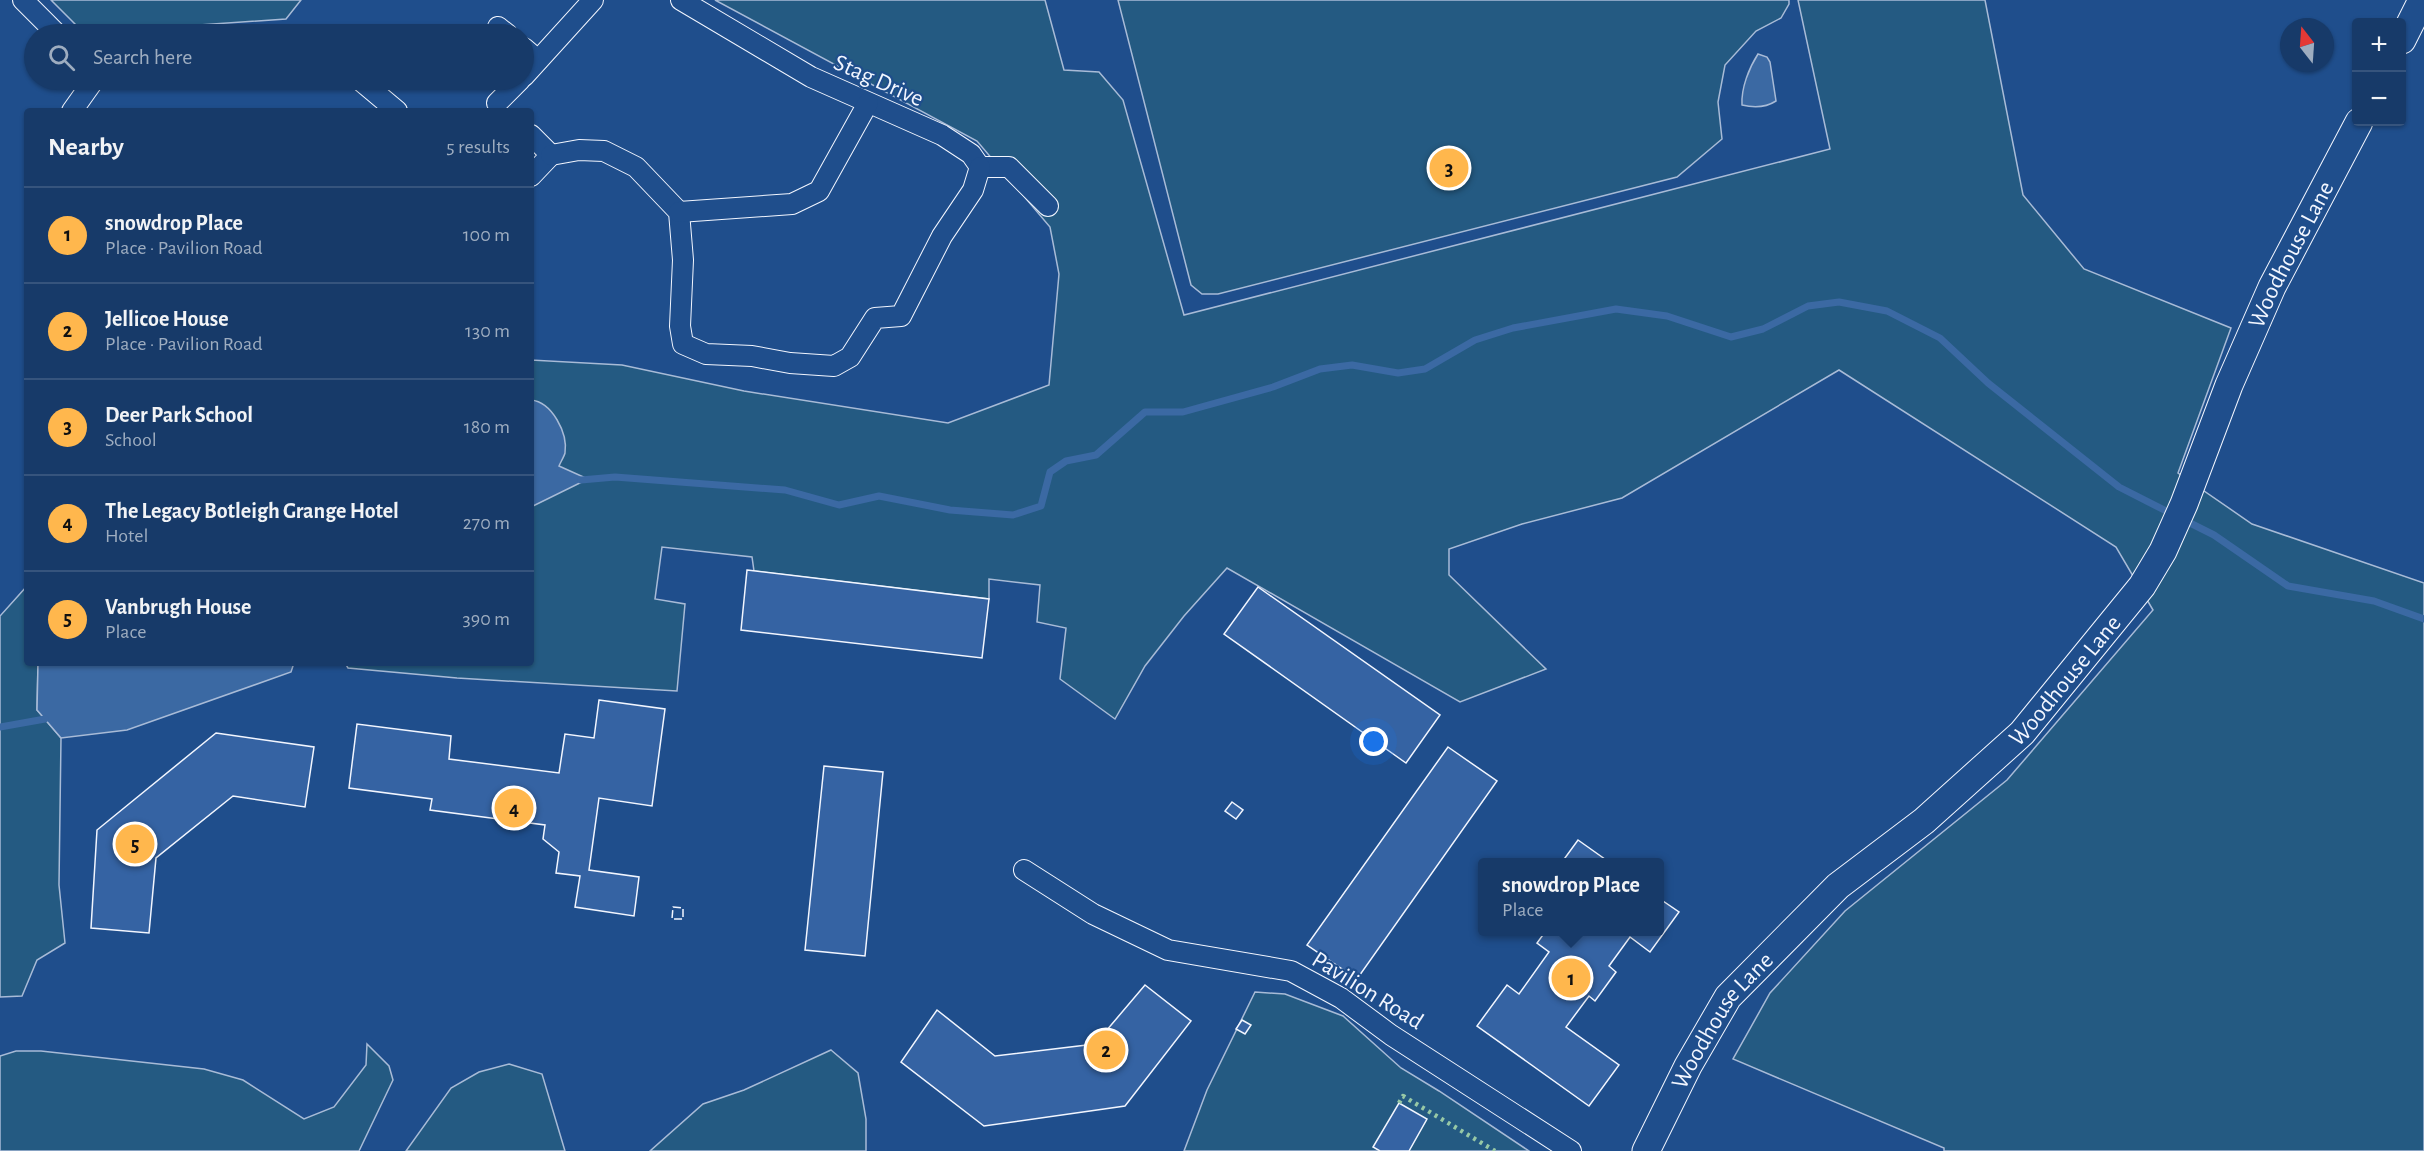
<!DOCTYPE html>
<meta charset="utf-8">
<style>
body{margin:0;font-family:"Alegreya Sans",sans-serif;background:#20416f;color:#f1f3f6}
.controls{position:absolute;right:18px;top:18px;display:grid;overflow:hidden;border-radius:6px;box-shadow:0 2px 4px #0004}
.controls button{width:54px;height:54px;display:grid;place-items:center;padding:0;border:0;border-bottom:2px solid #36547d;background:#173a69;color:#f1f3f6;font:30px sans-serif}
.compass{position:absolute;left:2280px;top:18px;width:54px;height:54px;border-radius:50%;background:#173a69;box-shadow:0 2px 4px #0004;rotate:343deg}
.you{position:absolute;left:1374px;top:742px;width:21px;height:21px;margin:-15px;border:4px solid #fff;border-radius:50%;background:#1a73e8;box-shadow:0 0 0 9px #1a73e833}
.badge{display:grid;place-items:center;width:39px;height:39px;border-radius:50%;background:#ffb74d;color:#111;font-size:20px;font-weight:700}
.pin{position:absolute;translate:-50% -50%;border:3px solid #fff;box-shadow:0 2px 6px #0006}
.popup{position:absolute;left:1478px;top:858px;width:186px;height:78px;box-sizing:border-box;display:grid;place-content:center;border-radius:6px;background:#173a69;filter:drop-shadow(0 2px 4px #0005);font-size:20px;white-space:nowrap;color:#9eadc0}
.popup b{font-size:22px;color:#f1f3f6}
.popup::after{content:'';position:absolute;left:50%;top:100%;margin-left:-12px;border:12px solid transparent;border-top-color:#173a69}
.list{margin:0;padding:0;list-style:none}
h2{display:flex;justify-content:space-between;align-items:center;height:78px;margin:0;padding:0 24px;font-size:26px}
h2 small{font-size:20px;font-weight:400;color:#9eadc0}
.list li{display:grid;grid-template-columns:39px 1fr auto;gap:18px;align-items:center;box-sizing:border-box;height:96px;padding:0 24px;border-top:2px solid #36547d}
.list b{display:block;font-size:22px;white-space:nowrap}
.list p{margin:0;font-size:20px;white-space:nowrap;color:#9eadc0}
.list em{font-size:20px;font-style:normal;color:#9eadc0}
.icon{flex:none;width:33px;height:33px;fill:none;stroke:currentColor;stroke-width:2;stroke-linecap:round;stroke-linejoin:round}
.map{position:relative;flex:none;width:2424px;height:1151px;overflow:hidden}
.search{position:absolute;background:#173a69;box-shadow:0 2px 4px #0004;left:24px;top:24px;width:510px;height:66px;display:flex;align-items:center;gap:15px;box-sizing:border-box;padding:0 21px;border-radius:33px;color:#9eadc0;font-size:22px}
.panel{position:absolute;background:#173a69;box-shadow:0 2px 4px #0004;left:24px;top:108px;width:510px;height:558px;border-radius:6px}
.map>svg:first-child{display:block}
.green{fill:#245a82;stroke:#a8bbd7;stroke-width:1.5}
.water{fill:#3b69a3;stroke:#a8bbd7;stroke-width:1.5}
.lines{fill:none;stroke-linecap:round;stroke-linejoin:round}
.stream{stroke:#3b69a3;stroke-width:7}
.building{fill:#3563a3;stroke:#f2f6ff;stroke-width:1.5}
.street-casing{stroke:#f2f6ff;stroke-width:22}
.secondary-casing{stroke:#f2f6ff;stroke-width:29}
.street{stroke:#1f4e8c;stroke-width:20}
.secondary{stroke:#1f4e8c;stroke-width:27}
.hedge{stroke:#97c8a6;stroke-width:4.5;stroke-dasharray:3 4.5;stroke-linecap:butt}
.fence{stroke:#f2f6ff;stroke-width:1.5;stroke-dasharray:8 3;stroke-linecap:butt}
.labels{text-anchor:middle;stroke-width:4.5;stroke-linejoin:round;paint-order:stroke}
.street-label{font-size:24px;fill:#f2f6ff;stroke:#1f4e8c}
</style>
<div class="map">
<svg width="2424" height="1151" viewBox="0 0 2424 1151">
<rect width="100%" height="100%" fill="#1f4e8c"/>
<!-- green -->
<g class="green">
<polygon points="51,0 301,0 286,19 84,33"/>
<polygon points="715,0 1045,0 1064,70 1099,72 1123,100 1184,315 1830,149 1798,0 1985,0 2023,195 2084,269 2231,328 2178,473 2252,524 2424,583 2424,1151 1944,1151 1944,1148 1733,1059 1770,993 1845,911 2007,780 2153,610 2116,547 1839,370 1622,498 1522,524 1449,549 1449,575 1546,669 1460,702 1227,568 1184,616 1145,666 1115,719 1060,679 1066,628 1037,622 1040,585 989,579 989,599 754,571 752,557 662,547 655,599 685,604 677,691 457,678 348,668 345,663 531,663 531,360 622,365 744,391 948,423 1049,385 1059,274 1050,227 977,141"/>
<polygon points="1118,0 1789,0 1789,4 1781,18 1756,31 1725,65 1718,102 1722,139 1677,177 1218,294 1202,294 1191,285"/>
<polygon points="27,586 27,663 38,663 37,710 61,738 59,885 65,943 37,960 22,996 0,997 0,616"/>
<polygon points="1255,992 1285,994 1343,1016 1401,1068 1439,1091 1529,1151 1184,1151 1207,1090"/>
<polygon points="367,1044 389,1066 393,1080 359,1151 0,1151 0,1056 16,1051 41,1051 204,1069 243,1080 304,1119 334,1107 366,1065"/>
<polygon points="831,1050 858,1073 866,1119 866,1151 650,1151 703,1104 744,1090"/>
<polygon points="509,1064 542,1074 565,1151 406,1151 451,1088 479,1072"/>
</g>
<!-- water -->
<g class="water">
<path d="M1758 54 1767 57 1770 62 1776 101C1765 108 1754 108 1742 105 1741 88 1749 68 1758 54Z"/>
<path d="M531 400C552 402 568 433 565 453 564 457 560 463 559 466L588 479 531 507Z"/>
<polygon points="38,663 294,663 291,672 127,730 61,738 37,710"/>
</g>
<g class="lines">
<!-- stream -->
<g class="stream">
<polyline points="581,480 615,477 785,490 839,505 879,496 950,510 1013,515 1041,506 1050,472 1066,461 1096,455 1145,412 1183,412 1273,387 1320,369 1352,365 1398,373 1425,369 1475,340 1513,328 1616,309 1667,316 1731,337 1763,329 1808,306 1839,302 1887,311 1940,338 1988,383 2119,487 2174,515"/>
<polyline points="2184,520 2214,535 2288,586 2374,601 2424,619"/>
<polyline points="0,727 45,719"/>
</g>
</g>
<!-- building -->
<g class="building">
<polygon points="747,570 989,599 982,658 741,630"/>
<polygon points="1258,587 1440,715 1406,763 1224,634"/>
<polygon points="599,700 665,709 652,806 599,798 589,870 639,877 634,916 575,907 580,876 556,873 559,852 543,839 545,825 430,810 432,799 349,788 357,724 451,736 449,759 559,773 565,734 594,738"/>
<polygon points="216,733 314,747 305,807 233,796 156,858 149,933 91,928 97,830"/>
<polygon points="1448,747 1497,781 1357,979 1307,945"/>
<polygon points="824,766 883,772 865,956 805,950"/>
<polygon points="1232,802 1243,810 1236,819 1225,811"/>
<polygon points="1578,840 1609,862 1562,862"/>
<polygon points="1660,899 1679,912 1650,952 1630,937 1609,966 1616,972 1595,1001 1589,996 1566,1027 1619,1065 1589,1106 1477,1026 1507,985 1519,994 1549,952 1537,943 1545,932 1562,932 1568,936 1571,932 1660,932"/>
<polygon points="1145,985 1191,1021 1125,1106 984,1126 901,1062 937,1010 995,1056 1095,1044"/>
<polygon points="1242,1020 1251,1025 1245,1034 1236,1029"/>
<polygon points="1399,1103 1427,1119 1409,1151 1380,1151 1373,1147"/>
</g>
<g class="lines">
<!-- street casing -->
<g class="street-casing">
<g id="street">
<polyline points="23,0 57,34"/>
<polyline points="681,0 811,77 942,135 971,154 980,167 1009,167 1048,206"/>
<polyline points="498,27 507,34"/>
<polyline points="524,48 538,60"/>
<polyline points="524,76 593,0"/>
<polyline points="360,80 397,111"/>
<polyline points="497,103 520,80"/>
<polyline points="72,111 94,80"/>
<polyline points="531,135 551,155 531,176"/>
<polyline points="551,155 579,150 604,151 636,167 679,212 683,260 680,326 683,344 706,354 752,356 790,363 834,366 850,357 875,318 901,316 942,236 973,190 980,167"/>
<polyline points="679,212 792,204 819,191 868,103"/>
<polyline points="1024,870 1093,914 1168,950 1291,971 1341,998 1391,1035 1571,1151"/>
</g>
</g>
<!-- secondary casing -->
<g class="secondary-casing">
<g id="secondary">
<polyline points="2402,40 2422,0"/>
<path id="s1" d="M1646 1151 1688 1066 1728 997 1838 886 1924 821 2022 733 2142 586 2163 551 2184 504 2229 385 2272 287 2359 122"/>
</g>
</g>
<!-- street -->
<use href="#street" class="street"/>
<!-- secondary -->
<use href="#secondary" class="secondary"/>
<!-- hedge -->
<polyline class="hedge" points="1399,1103 1403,1096 1495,1151"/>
<!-- fence -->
<polygon class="fence" points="673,907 683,908 683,919 672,919"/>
</g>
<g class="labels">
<!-- street labels -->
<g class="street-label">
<text transform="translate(879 80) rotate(24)" y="8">Stag Drive</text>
<text dy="8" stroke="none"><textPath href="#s1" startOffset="1124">Woodhouse Lane</textPath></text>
<text dy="8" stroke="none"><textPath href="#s1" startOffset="638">Woodhouse Lane</textPath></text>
<text transform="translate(1368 990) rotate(32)" y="8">Pavilion Road</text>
<text dy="8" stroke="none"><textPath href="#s1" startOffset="152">Woodhouse Lane</textPath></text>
</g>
</g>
</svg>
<div class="controls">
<button>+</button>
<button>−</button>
</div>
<svg class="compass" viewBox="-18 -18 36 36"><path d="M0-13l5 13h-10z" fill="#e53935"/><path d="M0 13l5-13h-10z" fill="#9eadc0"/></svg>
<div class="you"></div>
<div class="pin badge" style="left:1571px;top:978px">1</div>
<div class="popup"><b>snowdrop Place</b>Place</div>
<div class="pin badge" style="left:1106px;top:1050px">2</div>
<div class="pin badge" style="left:1449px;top:168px">3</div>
<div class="pin badge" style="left:514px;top:808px">4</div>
<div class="pin badge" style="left:135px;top:844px">5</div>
<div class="search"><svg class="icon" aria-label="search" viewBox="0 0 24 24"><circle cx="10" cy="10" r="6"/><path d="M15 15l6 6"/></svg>Search here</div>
<section class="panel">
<h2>Nearby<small>5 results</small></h2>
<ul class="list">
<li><span class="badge">1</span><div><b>snowdrop Place</b><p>Place · Pavilion Road</p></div><em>100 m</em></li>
<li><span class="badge">2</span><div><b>Jellicoe House</b><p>Place · Pavilion Road</p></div><em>130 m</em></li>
<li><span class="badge">3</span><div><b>Deer Park School</b><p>School</p></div><em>180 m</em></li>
<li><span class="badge">4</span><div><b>The Legacy Botleigh Grange Hotel</b><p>Hotel</p></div><em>270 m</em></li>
<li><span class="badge">5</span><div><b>Vanbrugh House</b><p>Place</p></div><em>390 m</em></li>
</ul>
</section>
</div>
